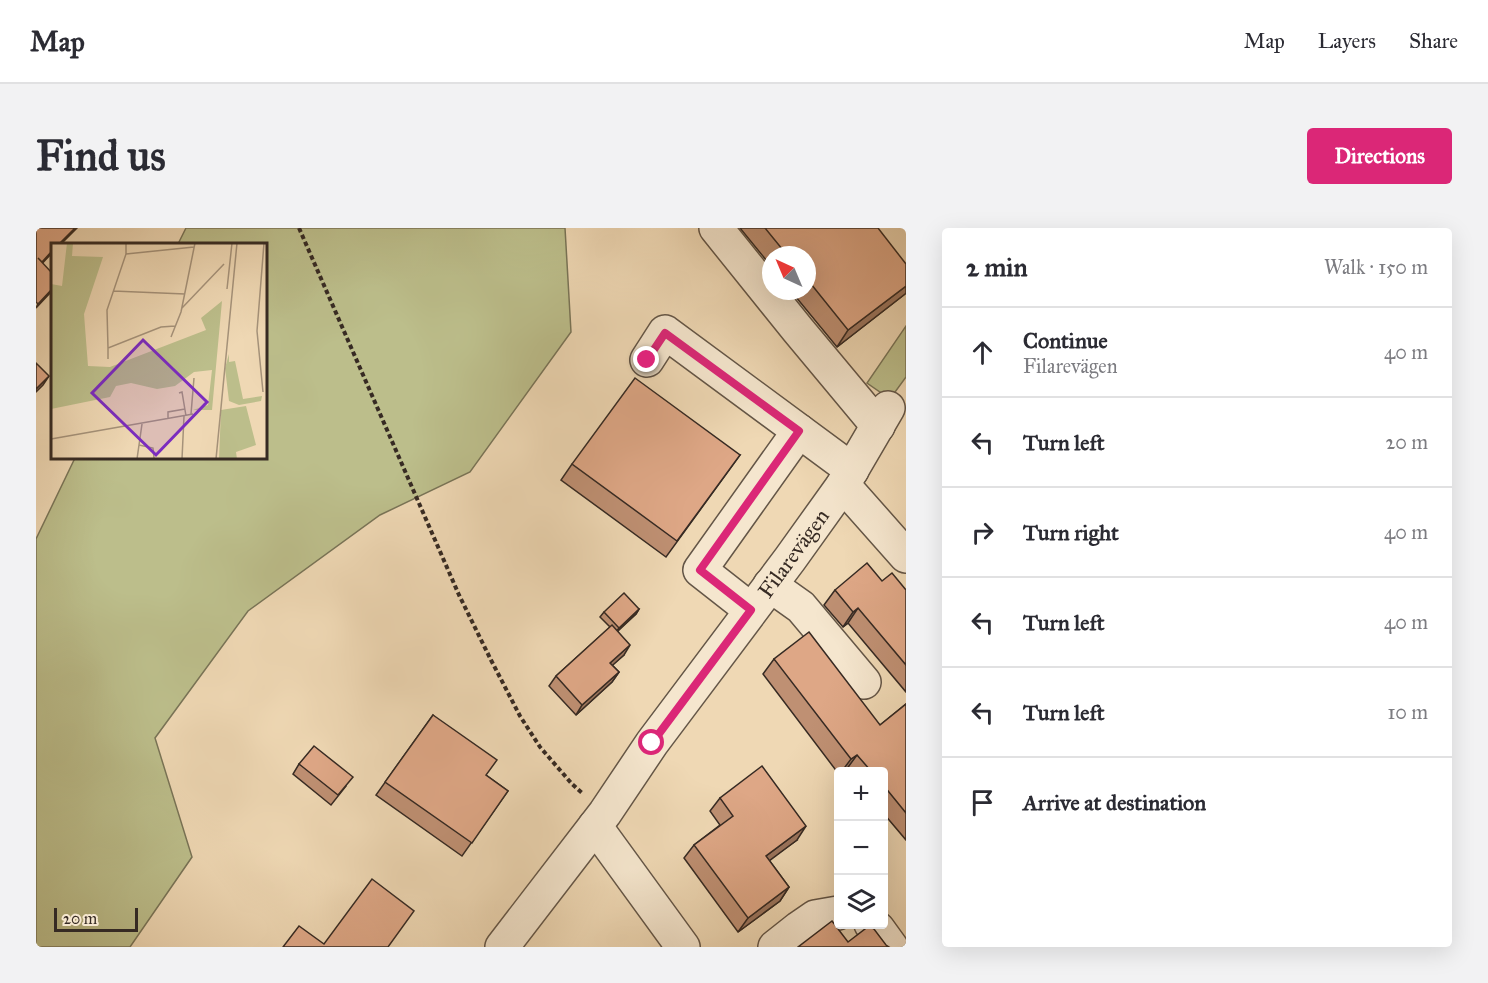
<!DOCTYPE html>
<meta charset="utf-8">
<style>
body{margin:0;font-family:"IM FELL Great Primer",serif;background:#f2f2f3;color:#2b2b33}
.controls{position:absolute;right:18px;bottom:18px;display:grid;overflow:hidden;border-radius:6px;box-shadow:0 6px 24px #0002}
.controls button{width:54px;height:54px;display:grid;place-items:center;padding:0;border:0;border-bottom:2px solid #e1e1e2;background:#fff;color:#2b2b33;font:30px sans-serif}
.compass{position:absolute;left:726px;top:18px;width:54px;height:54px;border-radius:50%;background:#fff;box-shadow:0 6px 24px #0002;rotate:316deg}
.scale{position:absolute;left:18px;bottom:15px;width:84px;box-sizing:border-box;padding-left:6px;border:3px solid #362a23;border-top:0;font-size:16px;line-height:21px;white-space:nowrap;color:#362a23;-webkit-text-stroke:4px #f5e6ce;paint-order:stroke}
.stop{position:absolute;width:18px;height:18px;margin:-14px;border:4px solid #db2777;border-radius:50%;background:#fff}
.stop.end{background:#db2777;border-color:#fff;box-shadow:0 2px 6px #0008}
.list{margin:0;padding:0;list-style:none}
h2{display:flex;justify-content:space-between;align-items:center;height:78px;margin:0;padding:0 24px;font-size:26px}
h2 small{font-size:20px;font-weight:400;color:#7c7c81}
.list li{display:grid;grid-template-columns:39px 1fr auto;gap:18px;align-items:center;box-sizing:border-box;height:90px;padding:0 24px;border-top:2px solid #e1e1e2}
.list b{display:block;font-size:22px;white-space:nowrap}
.list p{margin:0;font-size:20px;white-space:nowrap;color:#7c7c81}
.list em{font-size:20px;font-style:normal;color:#7c7c81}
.icon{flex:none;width:33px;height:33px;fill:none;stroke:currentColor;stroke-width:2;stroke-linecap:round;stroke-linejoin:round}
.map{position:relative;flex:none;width:870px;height:719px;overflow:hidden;border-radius:6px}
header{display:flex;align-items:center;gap:36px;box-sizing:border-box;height:84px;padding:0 30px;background:#fff;border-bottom:2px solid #e1e1e2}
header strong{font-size:28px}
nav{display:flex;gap:33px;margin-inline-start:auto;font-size:21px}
.intro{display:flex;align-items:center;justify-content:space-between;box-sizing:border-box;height:144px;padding:0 36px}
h1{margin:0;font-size:42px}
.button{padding:15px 27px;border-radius:6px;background:#db2777;color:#fff;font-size:21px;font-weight:700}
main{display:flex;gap:36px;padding:0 36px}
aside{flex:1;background:#fff;border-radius:6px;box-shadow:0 6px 24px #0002}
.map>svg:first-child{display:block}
.green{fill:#bcbe8b;stroke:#797457;stroke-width:1.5}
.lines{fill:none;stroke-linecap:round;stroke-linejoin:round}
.minor-casing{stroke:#645647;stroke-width:36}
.path{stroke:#362a23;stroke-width:4;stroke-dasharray:4.5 3;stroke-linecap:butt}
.minor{stroke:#f5e6ce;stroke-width:33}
.wall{fill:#bf9073;stroke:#362a23;stroke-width:1.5}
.shaded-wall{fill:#9b755e;stroke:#362a23;stroke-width:1.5}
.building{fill:#dea786;stroke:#362a23;stroke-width:1.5}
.route{stroke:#db2777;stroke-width:8}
.labels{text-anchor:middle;stroke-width:5;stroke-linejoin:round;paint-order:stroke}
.street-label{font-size:22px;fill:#362a23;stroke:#f5e6ce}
.inset-road{fill:none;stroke:#a5927a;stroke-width:1.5}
.view{fill:#7b2cbf;fill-opacity:0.15;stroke:#7b2cbf;stroke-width:3}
.inset-edge{fill:none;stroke:#362a23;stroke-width:3}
</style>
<header>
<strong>Map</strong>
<nav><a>Map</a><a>Layers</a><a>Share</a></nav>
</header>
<div class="intro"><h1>Find us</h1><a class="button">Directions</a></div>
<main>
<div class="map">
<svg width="870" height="719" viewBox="0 0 870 719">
<rect width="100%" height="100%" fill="#efd8b4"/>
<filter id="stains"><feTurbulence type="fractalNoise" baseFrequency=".00333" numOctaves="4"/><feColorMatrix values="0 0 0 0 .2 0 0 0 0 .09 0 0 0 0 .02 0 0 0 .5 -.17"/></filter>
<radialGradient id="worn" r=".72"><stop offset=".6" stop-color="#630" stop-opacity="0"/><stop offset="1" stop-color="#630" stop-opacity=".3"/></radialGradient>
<!-- green -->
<g class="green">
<polygon points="150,0 529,0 535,104 434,244 344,287 212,383 119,510 156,629 94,719 0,719 0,311 39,230 230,230 230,16 142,16"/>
<polygon points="870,98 870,149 854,171 831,155"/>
</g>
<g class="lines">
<!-- minor casing -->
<g class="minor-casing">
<g id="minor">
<polyline points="680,0 762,102 842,198"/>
<polyline points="611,132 629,104 816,242"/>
<polyline points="807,257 870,328"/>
<polyline points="734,357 765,379 828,454"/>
<polyline points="715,382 664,342 763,203"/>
<polyline points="559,598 647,719"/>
<polyline points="835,696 842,701 855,719"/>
<polyline points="466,719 569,585 616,515 754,331 807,257 852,180"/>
<polyline points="739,719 763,700 779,689 802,685"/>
</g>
</g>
<!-- path -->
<polyline class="path" points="263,0 423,367 455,432 484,488 504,519 536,556 546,565"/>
<!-- minor -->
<use href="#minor" class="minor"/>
</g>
<!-- wall -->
<g class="wall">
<polygon points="704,0 842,0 869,66 801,119 755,63 771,63 771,27 735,27 735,38"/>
<polygon points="704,227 630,329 525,252 536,236"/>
<polygon points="846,353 870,362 870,464 812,395 807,399 788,377 799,362"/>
<polygon points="603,381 600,386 582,403 588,427 576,437 583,444 576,454 540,487 513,458 520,448 574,399 564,389 568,384"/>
<polygon points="738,431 844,497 870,476 870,612 848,586 848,543 812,543 810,542 808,543 802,543 802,545 727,446"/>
<polygon points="397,487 450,547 472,563 426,628 340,567"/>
<polygon points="263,536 310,558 295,577 257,546"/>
<polygon points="684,570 761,612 733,632 753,659 744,673 702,704 648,630 658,617 684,597 674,583"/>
</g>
<!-- shaded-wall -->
<g class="shaded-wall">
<polygon points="39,0 41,0 25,16 23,16"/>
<polygon points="16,23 16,25 0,42 6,34"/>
<polygon points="870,58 870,65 869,66 801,119 812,102"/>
<polygon points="16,61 16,63 0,80 2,76"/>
<polygon points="13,148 7,157 0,164 0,161"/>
<polygon points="822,380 812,395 807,399 817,384"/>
<polygon points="603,381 600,386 579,405 583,400"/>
<polygon points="594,417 588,427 568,445 574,435"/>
<polygon points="583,444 576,454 540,487 546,477"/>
<polygon points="821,527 810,542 806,543 815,531"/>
<polygon points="770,598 761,612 721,642 730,628"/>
<polygon points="753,659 744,673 702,704 712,690"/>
</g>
<!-- building -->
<g class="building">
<polygon points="2,0 39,0 23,16 16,16 16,23 6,34 2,30 16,45 16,61 2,76 0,74 0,2"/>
<polygon points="729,0 842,0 870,36 870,58 812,102 771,51 771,27 751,27"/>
<polygon points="0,135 13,148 0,161"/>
<polygon points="599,150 704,227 641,313 536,236"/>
<polygon points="831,335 846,353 856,345 870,362 870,437 822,380 817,384 799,362"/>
<polygon points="588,365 603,381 583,400 568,384"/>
<polygon points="576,397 594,417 574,435 583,444 546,477 520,448"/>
<polygon points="773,404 844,497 870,476 870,585 848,558 848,543 835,543 821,527 815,531 738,431"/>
<polygon points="397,487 461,532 450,547 472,563 436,615 349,554"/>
<polygon points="278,518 317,549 302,567 263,536"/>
<polygon points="726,538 770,598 730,628 753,659 712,690 658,617 697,588 684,570"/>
<polygon points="336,651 378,683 352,719 247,719 263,698 288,716"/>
<polygon points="796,693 812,714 833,698 838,701 850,717 853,719 762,719"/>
</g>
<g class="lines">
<!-- route -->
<polyline class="route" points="611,132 629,105 763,203 664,342 715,382 616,515"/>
</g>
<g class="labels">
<!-- street labels -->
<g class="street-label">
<text transform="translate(757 325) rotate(-54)" y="8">Filarevägen</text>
</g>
</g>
<!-- overview -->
<g transform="translate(15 15)">
<rect width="216" height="216" fill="#efd8b4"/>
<path d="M16 0H22L21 13 52 14 33 71 37 123 59 124 155 87 150 75 171 58 161 167H142L157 162 161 127 143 129 124 143 106 146 80 140 65 143 59 154 0 166V41L11 43ZM178 111V119L184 118 192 156 211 153 210 158 188 162 178 158 174 125ZM195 163 205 202 185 209 186 216H168L170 167Z" fill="#bcbe8b"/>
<path class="inset-road" d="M75 11 143 4M176 46 181 0M62 48 134 51M131 65 173 21M120 94 130 69 144 0M57 105 56 67 75 11V0M57 116V105L110 84 124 83M212 149 206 88 213 0M128 150 131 149 135 173M140 171 143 135M117 176V169L134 166M0 196 142 171M88 202 102 205 103 215M86 216 91 181M131 216 133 173M165 216 186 0"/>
<path class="view" d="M92 97 156 159 105 212 41 150Z"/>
<rect width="216" height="216" class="inset-edge"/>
</g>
<rect width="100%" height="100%" filter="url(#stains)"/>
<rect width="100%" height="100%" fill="url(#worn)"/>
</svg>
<div class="controls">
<button>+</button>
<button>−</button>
<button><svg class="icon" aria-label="layers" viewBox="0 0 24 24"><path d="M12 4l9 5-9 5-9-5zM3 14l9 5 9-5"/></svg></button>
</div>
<svg class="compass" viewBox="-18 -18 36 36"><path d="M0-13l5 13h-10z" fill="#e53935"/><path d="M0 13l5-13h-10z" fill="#7c7c81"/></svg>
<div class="scale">20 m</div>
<div class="stop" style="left:616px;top:515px"></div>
<div class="stop end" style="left:611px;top:132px"></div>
</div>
<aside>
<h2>2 min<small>Walk · 150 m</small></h2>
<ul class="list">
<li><svg class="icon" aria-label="ahead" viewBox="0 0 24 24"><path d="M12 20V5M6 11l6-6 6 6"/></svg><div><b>Continue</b><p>Filarevägen</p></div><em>40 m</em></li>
<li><svg class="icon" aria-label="left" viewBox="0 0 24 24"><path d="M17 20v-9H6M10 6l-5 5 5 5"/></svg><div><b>Turn left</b></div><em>20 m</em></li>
<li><svg class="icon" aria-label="right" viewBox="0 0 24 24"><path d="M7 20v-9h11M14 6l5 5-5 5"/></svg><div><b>Turn right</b></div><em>40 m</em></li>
<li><svg class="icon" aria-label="left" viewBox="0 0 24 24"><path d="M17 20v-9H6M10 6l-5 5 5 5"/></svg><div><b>Turn left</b></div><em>40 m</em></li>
<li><svg class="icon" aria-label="left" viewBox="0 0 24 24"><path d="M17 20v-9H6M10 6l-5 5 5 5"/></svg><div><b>Turn left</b></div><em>10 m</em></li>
<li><svg class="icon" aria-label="arrive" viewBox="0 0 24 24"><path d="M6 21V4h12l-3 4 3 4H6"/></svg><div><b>Arrive at destination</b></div></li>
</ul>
</aside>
</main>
